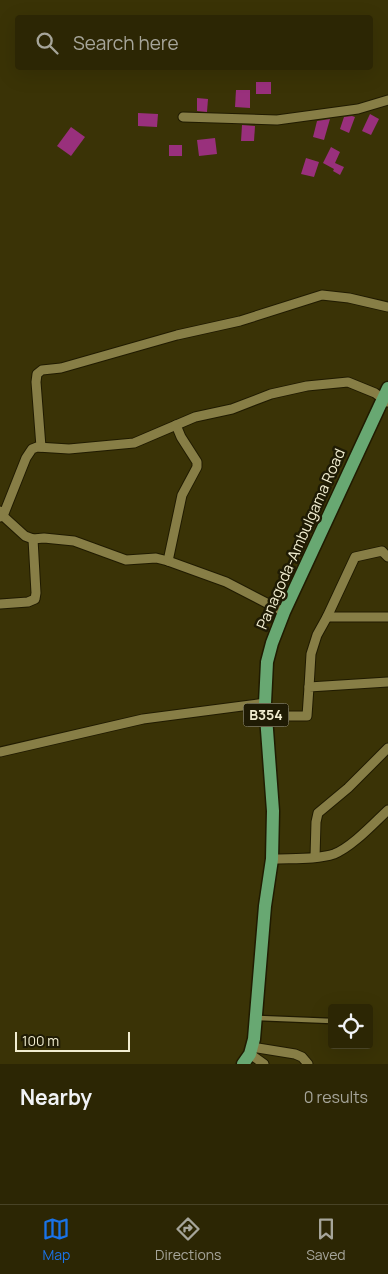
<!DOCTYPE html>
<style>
body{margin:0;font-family:Manrope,sans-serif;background:#342e0e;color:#f1f3f6}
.controls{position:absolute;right:15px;bottom:15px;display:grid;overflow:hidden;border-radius:5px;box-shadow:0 5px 20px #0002}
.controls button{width:45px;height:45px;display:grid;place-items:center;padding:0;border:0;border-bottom:1px solid #484326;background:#2c2604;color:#f1f3f6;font:25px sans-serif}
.scale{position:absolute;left:15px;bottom:12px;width:115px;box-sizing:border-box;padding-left:5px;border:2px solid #f2eed1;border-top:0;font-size:14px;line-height:18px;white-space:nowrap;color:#f2eed1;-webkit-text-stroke:4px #1f1b04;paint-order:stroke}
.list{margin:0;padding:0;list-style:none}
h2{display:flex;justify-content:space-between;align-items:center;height:65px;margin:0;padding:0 20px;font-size:21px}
h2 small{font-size:16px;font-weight:400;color:#a6a59a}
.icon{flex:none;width:28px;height:28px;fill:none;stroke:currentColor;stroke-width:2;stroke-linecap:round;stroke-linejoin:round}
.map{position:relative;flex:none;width:388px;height:1064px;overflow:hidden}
.search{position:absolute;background:#2c2604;box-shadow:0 5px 20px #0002;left:15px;right:15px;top:15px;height:55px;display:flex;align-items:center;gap:12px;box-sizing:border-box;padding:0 18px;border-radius:5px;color:#a6a59a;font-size:19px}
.sheet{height:140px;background:#2c2604}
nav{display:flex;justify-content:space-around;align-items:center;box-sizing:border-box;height:70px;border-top:1px solid #484326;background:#2c2604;font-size:14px;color:#a6a59a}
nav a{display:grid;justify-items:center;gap:2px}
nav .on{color:#1a73e8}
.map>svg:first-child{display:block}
.building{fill:#99307c}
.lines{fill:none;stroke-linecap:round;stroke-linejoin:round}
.lane-casing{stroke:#201b00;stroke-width:7}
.street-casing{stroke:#201b00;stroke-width:11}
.primary-casing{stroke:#201b00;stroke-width:15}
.lane{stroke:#877e46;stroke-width:4.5}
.street{stroke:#877e46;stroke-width:9}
.primary{stroke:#68a872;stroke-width:12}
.labels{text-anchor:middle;stroke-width:5;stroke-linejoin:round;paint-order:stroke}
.shield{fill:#1f1b04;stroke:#b3af94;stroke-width:1}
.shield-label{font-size:14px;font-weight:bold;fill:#f2eed1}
.street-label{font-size:15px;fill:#f2eed1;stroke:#1f1b04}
</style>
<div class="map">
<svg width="388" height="1064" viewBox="0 0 388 1064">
<rect width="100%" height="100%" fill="#3a3306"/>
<!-- building -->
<g class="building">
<rect x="256" y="82" width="15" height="12"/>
<polygon points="236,90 250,90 250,108 235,107"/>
<polygon points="197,98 208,99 207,112 197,111"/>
<polygon points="138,113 158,114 157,127 138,126"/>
<polygon points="370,114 379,119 371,135 362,131"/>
<polygon points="352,116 355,117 349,133 340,129 344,117"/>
<polygon points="330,119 324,140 313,137 317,121"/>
<polygon points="242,125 255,126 254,141 241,141"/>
<polygon points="71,127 85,137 71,156 57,146"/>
<polygon points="215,138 217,154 199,156 197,140"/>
<rect x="169" y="145" width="13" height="11"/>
<polygon points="331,147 340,152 335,163 344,167 340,175 333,171 334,169 323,163"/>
<polygon points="306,158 319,162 314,177 301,174"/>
</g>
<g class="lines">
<!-- lane casing -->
<g class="lane-casing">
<polyline id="lane" points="258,1018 332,1021"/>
</g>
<!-- street casing -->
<g class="street-casing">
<g id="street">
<polyline points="183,117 277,120 358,109 388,100"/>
<polyline points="41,447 36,382 37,374 42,370 61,368 177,335 240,321 322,295 349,298 388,307"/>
<polyline points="0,511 3,516 25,536 33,539 44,538 74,541 126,560 156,558 168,561 226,582 284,612"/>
<polyline points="0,517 3,516 26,458 32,449 37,447 69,449 134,443 195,417 232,409 271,394 307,386 348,382 375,393 387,402"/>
<polyline points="168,561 182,495 197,467 197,462 181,437 176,425"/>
<polyline points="0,604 28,602 35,599 36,593 33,539"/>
<polyline points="327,617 388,617"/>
<polyline points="309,687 311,654 317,635 327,617 355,557 382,551 388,557"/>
<polyline points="266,716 307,716 309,687 388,682"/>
<polyline points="0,752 143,719 265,703"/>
<polyline points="315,857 316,822 318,813 348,788 388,748"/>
<path d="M272 859C291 858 316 860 334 854 352 847 374 823 388 810"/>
<polyline points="252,1047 295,1054 302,1057 308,1064"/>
<polyline points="250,1054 264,1064"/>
</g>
</g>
<!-- primary casing -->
<g class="primary-casing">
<polyline id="primary" points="243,1064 250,1054 254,1039 265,906 272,859 273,811 265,703 267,662 272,643 284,612 388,388"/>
</g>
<!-- lane -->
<use href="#lane" class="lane"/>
<!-- street -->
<use href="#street" class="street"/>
<!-- primary -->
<use href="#primary" class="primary"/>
</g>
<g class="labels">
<!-- shield labels -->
<rect class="shield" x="243.5" y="703.5" width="45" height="23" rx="4"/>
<g class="shield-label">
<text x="266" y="720">B354</text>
</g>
<!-- street labels -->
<g class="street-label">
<text transform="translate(301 539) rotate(-66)" y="5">Panagoda-Ambulgama Road</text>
</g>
</g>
</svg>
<div class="controls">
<button><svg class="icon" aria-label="locate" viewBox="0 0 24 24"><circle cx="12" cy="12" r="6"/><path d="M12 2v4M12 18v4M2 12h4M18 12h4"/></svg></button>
</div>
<div class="scale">100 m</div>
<div class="search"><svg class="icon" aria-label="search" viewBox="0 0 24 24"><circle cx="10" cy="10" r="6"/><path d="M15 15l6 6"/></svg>Search here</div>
</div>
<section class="sheet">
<h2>Nearby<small>0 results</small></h2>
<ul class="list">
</ul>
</section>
<nav>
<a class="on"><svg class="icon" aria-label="map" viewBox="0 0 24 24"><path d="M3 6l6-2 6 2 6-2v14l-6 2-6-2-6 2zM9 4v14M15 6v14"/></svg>Map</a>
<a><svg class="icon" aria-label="directions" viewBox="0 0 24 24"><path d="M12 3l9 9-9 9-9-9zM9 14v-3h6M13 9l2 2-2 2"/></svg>Directions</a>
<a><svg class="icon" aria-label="saved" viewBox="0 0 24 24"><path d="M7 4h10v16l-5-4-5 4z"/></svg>Saved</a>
</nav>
